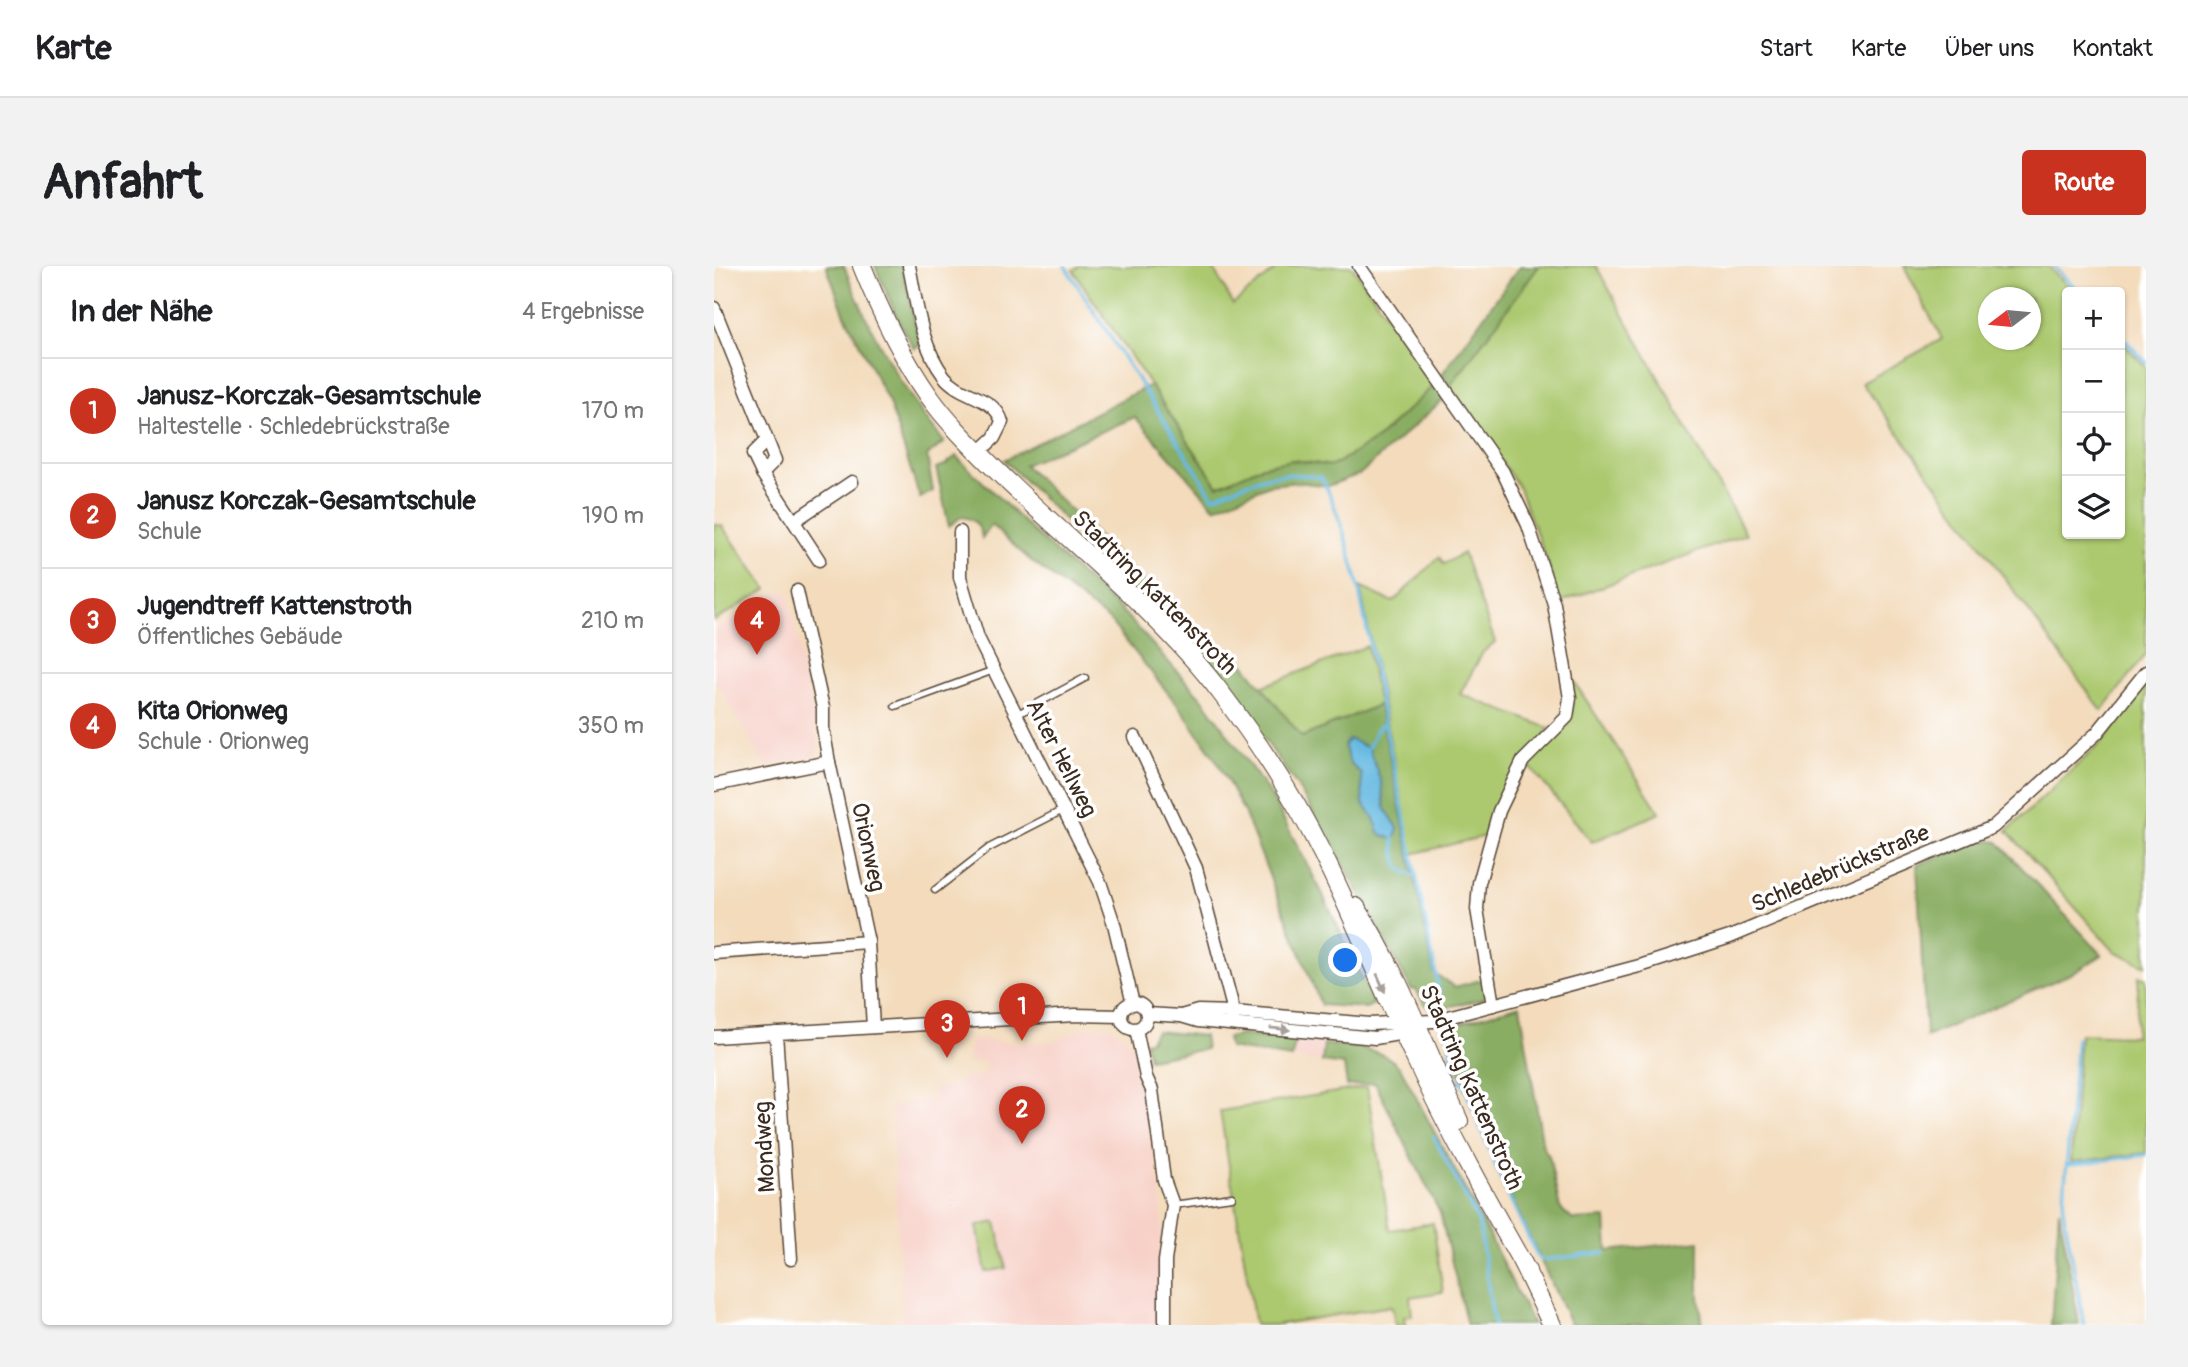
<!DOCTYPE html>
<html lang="de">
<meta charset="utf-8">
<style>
body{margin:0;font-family:Pangolin,sans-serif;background:#f2f2f2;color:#202124}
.controls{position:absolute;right:21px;top:21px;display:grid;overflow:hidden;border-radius:7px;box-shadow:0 2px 5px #0004}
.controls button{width:63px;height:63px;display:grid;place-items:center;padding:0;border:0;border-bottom:2px solid #e0e0e0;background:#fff;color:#202124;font:35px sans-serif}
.compass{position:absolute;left:1264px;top:21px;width:63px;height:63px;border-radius:50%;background:#fff;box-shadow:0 2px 5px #0004;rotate:254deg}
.you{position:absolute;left:632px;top:695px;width:24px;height:24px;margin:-18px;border:5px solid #fff;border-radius:50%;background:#1a73e8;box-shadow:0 0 0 10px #1a73e833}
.badge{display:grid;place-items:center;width:46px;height:46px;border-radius:50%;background:#c8321e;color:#fff;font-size:23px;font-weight:700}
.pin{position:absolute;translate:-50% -58px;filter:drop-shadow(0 2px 4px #0008)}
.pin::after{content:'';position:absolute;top:37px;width:24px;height:21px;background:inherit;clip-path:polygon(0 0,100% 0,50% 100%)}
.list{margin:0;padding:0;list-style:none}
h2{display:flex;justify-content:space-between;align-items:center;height:91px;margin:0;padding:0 28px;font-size:30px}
h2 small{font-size:23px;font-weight:400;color:#757577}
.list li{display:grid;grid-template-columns:46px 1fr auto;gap:21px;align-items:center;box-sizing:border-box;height:105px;padding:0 28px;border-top:2px solid #e0e0e0}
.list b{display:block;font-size:26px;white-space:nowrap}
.list p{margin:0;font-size:23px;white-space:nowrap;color:#757577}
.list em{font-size:23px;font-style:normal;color:#757577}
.icon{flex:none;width:38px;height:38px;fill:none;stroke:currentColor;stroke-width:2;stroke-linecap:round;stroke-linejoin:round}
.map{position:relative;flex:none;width:1432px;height:1059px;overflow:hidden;border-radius:7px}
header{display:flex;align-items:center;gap:42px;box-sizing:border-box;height:98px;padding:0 35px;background:#fff;border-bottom:2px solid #e0e0e0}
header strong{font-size:33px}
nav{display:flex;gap:38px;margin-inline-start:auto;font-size:24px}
.intro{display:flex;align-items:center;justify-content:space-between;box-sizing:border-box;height:168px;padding:0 42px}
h1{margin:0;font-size:49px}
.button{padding:18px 32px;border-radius:7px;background:#c8321e;color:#fff;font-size:24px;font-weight:700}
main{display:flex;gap:42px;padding:0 42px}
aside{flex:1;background:#fff;border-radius:7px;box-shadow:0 2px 5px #0004}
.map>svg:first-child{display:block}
.built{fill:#f7d1c8}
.green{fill:#acc970;stroke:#747a47;stroke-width:2;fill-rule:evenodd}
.forest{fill:#89ad62;stroke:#626c40;stroke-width:2}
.water{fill:#66bae2;stroke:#507280;stroke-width:2}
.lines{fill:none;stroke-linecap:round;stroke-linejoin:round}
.stream{stroke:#66bae2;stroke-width:3.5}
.lane-casing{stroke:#574536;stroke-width:9}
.street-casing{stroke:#574536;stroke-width:15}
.secondary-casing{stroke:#574536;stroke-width:20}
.lane{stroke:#fff;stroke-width:6}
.street{stroke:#fff;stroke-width:12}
.secondary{stroke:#fff;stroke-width:18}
.oneway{fill:#a79f9a}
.labels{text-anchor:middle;stroke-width:7;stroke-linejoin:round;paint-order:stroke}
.street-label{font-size:23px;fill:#3b2a1e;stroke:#fff}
</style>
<header>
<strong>Karte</strong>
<nav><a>Start</a><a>Karte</a><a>Über uns</a><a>Kontakt</a></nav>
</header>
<div class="intro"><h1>Anfahrt</h1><a class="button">Route</a></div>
<main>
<aside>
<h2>In der Nähe<small>4 Ergebnisse</small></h2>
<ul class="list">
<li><span class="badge">1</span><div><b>Janusz-Korczak-Gesamtschule</b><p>Haltestelle · Schledebrückstraße</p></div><em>170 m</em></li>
<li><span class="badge">2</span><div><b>Janusz Korczak-Gesamtschule</b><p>Schule</p></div><em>190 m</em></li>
<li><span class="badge">3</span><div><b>Jugendtreff Kattenstroth</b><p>Öffentliches Gebäude</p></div><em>210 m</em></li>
<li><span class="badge">4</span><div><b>Kita Orionweg</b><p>Schule · Orionweg</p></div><em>350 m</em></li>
</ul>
</aside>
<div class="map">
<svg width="1432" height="1059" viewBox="0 0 1432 1059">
<rect width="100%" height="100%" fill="#fff"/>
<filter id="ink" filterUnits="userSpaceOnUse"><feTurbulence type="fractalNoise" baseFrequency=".0143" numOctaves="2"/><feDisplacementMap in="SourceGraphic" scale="14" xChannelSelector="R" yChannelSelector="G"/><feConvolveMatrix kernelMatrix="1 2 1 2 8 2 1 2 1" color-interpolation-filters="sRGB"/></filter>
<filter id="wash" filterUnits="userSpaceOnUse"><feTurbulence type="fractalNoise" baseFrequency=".00686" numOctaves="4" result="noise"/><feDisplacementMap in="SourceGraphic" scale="28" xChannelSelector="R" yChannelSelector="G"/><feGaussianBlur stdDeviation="1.57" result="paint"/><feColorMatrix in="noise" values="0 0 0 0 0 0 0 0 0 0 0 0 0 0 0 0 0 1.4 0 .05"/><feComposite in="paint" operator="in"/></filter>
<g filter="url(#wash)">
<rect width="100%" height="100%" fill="#f3dbbc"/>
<!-- built -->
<g class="built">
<polygon points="66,325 74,327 105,481 99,490 52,501 0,414 0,365"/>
<polygon points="384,760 399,761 418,778 445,916 448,956 445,996 446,1059 189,1059 177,840 220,833 219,823 241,819 246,814 272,808 271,795 254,797 257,773 307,778 339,775 368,763"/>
<polygon points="581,775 610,778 608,796 578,792"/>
</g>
<!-- green -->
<g class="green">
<polygon points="366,0 498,0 519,38 566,0 638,0 721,118 663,173 618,200 579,194 549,200 504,220 359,4"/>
<polygon points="825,0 882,0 1032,268 844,337 834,297 804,220 736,120"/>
<path d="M1190 0H1334L1360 26H1353V268H1406V74L1432 101V388L1388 445 1148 117 1228 73ZM1274 32H1316V74H1274Z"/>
<polygon points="0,258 8,260 53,323 0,355"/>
<polygon points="749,287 781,376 769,386 746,428 835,462 772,570 698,588 646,321 679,336 725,291 730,298"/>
<polygon points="653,380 665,439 588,471 547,421"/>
<polygon points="857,411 946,547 878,576 813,497 857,451"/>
<polygon points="1432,420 1432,700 1400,685 1293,565 1389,475"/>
<polygon points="1425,710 1432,713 1432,887 1357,896 1366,768 1421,770"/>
<polygon points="653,821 676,964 719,957 729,1026 696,1031 698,1050 690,1051 691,1059 681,1059 678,1040 560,1059 541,1059 506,845"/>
<polygon points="282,956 292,1002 272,1006 263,960"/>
</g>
<!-- forest -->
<g class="forest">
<path d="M112 0H130C155 65 186 122 230 176L213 190 219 225 206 232 175 137 131 49Z"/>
<polygon points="161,0 188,0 206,79 200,83 185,56"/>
<polygon points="806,0 825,0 736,120 728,108"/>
<polygon points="721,118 731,132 646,208 614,220 584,216 555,219 501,242 421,151 310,199 397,283 490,377 504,378 525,392 588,471 665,439 720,707 741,721 770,713 772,728 769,733 720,744 711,739 702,724 697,723 636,610 584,521 514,421 484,385 290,194 436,119 504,220 549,200 579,194 618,200 663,173"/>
<path d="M242 190 323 269 409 346 490 435 558 531 607 625 660 738 652 742 607 739 530 546 504 497 467 443 396 355 316 294 277 259 268 272C266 259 260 252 247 251L235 260 222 202 231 199Z"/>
<polygon points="1269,574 1284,576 1388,689 1363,705 1212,771 1203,599"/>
<polygon points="806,739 829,881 835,890 846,942 859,954 892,952 894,985 985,975 985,1031 989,1059 857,1059 794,925 751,814 746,809 736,760"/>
<polygon points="442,765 490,770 492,783 435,793 431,776 435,775"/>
<polygon points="527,769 581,775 578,792 515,782 513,772"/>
<path d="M610 778C637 782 669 780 687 803L771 961 819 1059H753L726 947 661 817 633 820 630 799 608 796Z"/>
<polygon points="1345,944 1365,1059 1337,1059"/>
</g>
<!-- water -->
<polygon class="water" points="635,473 655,482 667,516 671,542 684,562 681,572 678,573 666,568 659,550 649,538 647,508 636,497 630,479"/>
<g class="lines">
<!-- stream -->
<g class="stream">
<path d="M351 0 499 231C541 214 561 202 608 212 644 285 654 375 670 454 689 548 710 641 727 736"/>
<polyline points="1340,0 1365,26"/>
<polyline points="1406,69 1432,96"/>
<polyline points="653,484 663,463 671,457"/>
<path d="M679 570C684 592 676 602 701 610"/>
<polyline points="733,765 741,812 749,817 786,911 824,992 828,994 891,987"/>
<polyline points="1363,772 1349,943 1370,1059"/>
<polyline points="720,871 765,957 780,1059"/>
<polyline points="1353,899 1432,889"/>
</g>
</g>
</g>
<g filter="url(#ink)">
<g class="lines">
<!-- lane casing -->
<g class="lane-casing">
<g id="lane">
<polyline points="181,440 280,404"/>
<polyline points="302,449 371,412"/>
<polyline points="221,624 275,582 349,544"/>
<polyline points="459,939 518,931"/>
</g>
</g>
<!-- street casing -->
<g class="street-casing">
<g id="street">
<path d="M195 0C203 38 206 78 230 110 246 131 281 130 288 156L280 172 265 186"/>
<polyline points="645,0 789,206 814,259 840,338 856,432 853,451 809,495 785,545 765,617 763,643 779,739"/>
<polyline points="0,42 61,194 48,207"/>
<polyline points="53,174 39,188 48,207 105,294"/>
<polyline points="80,255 138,216"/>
<polyline points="246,266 246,311 264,372 386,616 400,658 419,738"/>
<polyline points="83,325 109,442 109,462 115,496"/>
<polyline points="421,471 482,602 518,738 518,758"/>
<polyline points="0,519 115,496 154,676 159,761"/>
<polyline points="0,687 154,676"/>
<circle cx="420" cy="750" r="13"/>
<polyline points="433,748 467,750 484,755 661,772 696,766"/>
<polyline points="467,750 484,745 519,746 656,758 719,755 929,699 1016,671 1279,561 1383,467 1432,406"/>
<polyline points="422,763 432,811 438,824 450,914 459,939 451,995 451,1059"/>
<polyline points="62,767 77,993"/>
<polyline points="0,771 361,749 407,750"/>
</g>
</g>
<!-- secondary casing -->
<g class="secondary-casing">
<g id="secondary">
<path d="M148 0C166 45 187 90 215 130 234 157 258 180 281 203 355 276 444 344 507 427 545 477 580 531 608 587 642 655 669 726 702 794 735 866 774 936 813 1005"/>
<path d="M642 641C685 708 712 783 745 855"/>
<polyline points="808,996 838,1059"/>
</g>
</g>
<!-- lane -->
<use href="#lane" class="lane"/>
<!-- street -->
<use href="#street" class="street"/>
<!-- secondary -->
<use href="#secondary" class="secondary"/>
</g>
<!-- one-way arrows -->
<defs><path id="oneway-solid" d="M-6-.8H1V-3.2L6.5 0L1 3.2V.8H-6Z" transform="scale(1.75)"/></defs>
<g class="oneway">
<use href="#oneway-solid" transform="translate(667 717) rotate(66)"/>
<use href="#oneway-solid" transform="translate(566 763) rotate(6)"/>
</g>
</g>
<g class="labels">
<!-- street labels -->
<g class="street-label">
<text transform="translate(441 326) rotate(45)" y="8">Stadtring Kattenstroth</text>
<text transform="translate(348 492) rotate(63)" y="8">Alter Hellweg</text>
<text transform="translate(155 581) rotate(78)" y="8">Orionweg</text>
<text transform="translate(1126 602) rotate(-23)" y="8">Schledebrückstraße</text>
<text transform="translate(758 821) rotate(66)" y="8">Stadtring Kattenstroth</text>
<text transform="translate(50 881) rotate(-93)" y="8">Mondweg</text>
</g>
</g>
</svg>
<div class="controls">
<button>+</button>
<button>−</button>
<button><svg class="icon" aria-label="locate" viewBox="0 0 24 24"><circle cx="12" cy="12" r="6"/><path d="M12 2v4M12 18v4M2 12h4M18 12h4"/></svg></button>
<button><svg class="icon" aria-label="layers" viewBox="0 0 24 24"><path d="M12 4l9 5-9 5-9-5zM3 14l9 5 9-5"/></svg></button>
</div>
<svg class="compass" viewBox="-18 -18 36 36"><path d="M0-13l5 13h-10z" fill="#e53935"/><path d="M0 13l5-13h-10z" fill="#757577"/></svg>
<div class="you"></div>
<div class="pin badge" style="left:308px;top:775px">1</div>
<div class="pin badge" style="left:308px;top:878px">2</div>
<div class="pin badge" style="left:233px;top:792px">3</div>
<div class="pin badge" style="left:43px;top:389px">4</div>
</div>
</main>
